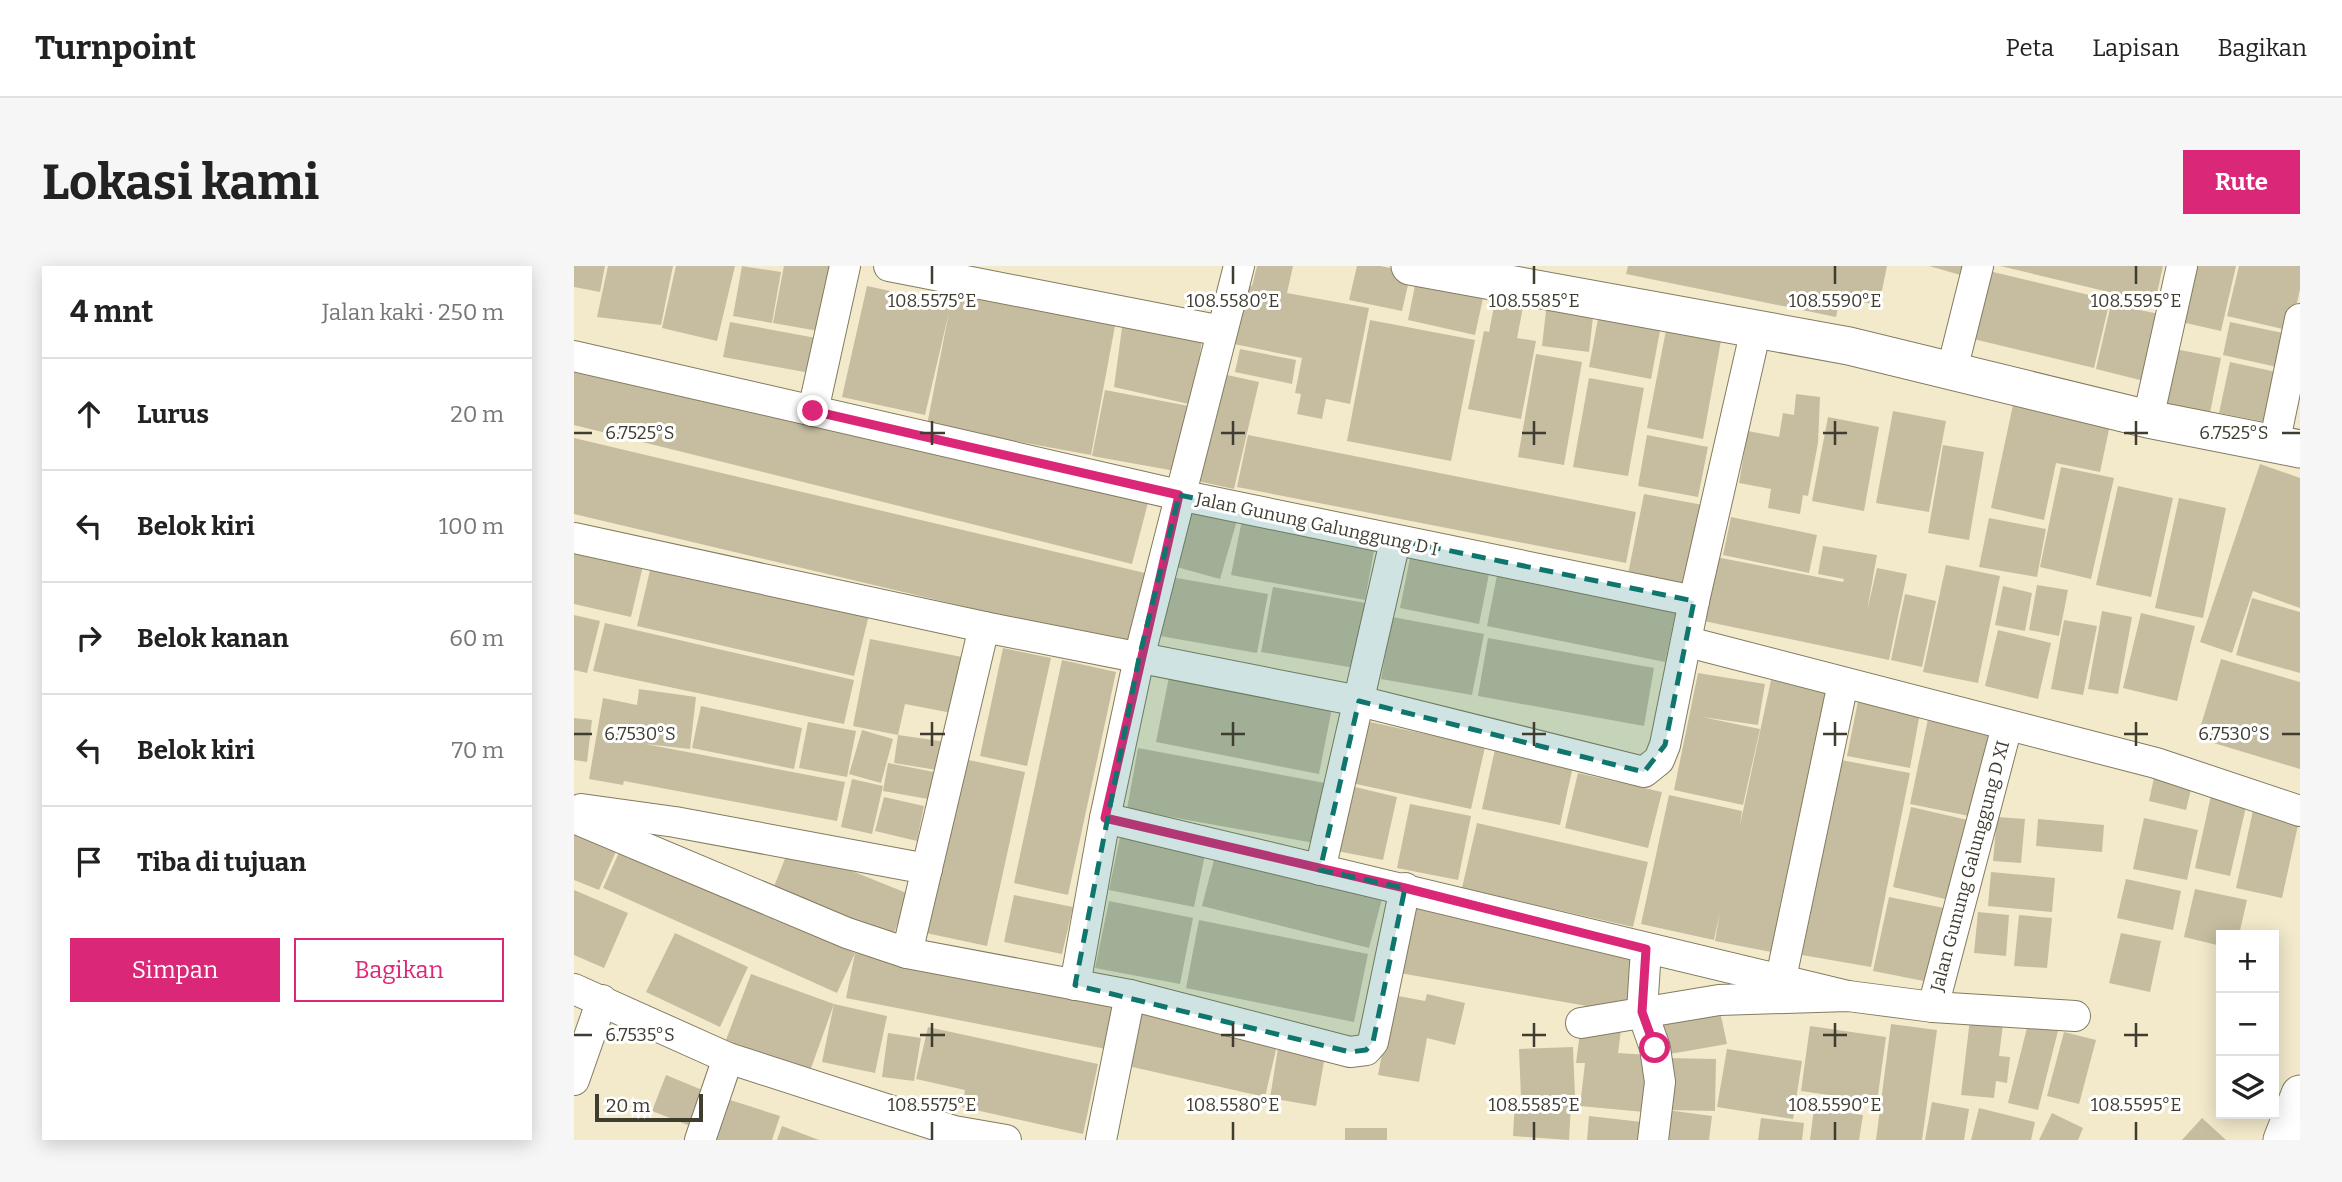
<!DOCTYPE html>
<html lang="id">
<meta charset="utf-8">
<style>
body{margin:0;font-family:Bitter,serif;background:#f6f6f6;color:#222}
.controls{position:absolute;right:21px;bottom:21px;display:grid;overflow:hidden;border-radius:0px;box-shadow:0 4px 18px #0003}
.controls button{width:63px;height:63px;display:grid;place-items:center;padding:0;border:0;border-bottom:2px solid #e0e0e0;background:#fff;color:#222;font:35px sans-serif}
.scale{position:absolute;left:21px;bottom:18px;width:108px;box-sizing:border-box;padding-left:7px;border:4px solid #3f3c30;border-top:0;font-size:19px;line-height:24px;white-space:nowrap;color:#3f3c30;-webkit-text-stroke:5px #fff;paint-order:stroke}
.stop{position:absolute;width:21px;height:21px;margin:-16px;border:5px solid #db2777;border-radius:50%;background:#fff}
.stop.end{background:#db2777;border-color:#fff;box-shadow:0 2px 7px #0008}
.list{margin:0;padding:0;list-style:none}
h2{display:flex;justify-content:space-between;align-items:center;height:91px;margin:0;padding:0 28px;font-size:30px}
h2 small{font-size:23px;font-weight:400;color:#767676}
.list li{display:grid;grid-template-columns:46px 1fr auto;gap:21px;align-items:center;box-sizing:border-box;height:112px;padding:0 28px;border-top:2px solid #e0e0e0}
.list b{display:block;font-size:26px;white-space:nowrap}
.list em{font-size:23px;font-style:normal;color:#767676}
.actions{display:flex;gap:14px;padding:21px 28px}
.actions a{flex:1;padding:16px 0;border:2px solid #db2777;border-radius:0px;text-align:center;font-size:24px;color:#db2777}
.actions .main{background:#db2777;color:#fff}
.icon{flex:none;width:38px;height:38px;fill:none;stroke:currentColor;stroke-width:2;stroke-linecap:round;stroke-linejoin:round}
.map{position:relative;flex:none;width:1726px;height:874px;overflow:hidden;border-radius:0px}
header{display:flex;align-items:center;gap:42px;box-sizing:border-box;height:98px;padding:0 35px;background:#fff;border-bottom:2px solid #e0e0e0}
header strong{font-size:33px}
nav{display:flex;gap:38px;margin-inline-start:auto;font-size:24px}
.intro{display:flex;align-items:center;justify-content:space-between;box-sizing:border-box;height:168px;padding:0 42px}
h1{margin:0;font-size:49px}
.button{padding:18px 32px;border-radius:0px;background:#db2777;color:#fff;font-size:24px;font-weight:700}
main{display:flex;gap:42px;padding:0 42px}
aside{flex:1;background:#fff;border-radius:0px;box-shadow:0 4px 18px #0003}
.map>svg:first-child{display:block}
.building{fill:#c6bda0}
.lines{fill:none;stroke-linecap:round;stroke-linejoin:round}
.minor-casing{stroke:#837b60;stroke-width:32}
.tertiary-casing{stroke:#837b60;stroke-width:39}
.minor{stroke:#fff;stroke-width:30}
.tertiary{stroke:#fff;stroke-width:37}
.route{stroke:#db2777;stroke-width:9}
.marked{fill:#0f766e;fill-opacity:0.2;stroke:#0f766e;stroke-width:5;stroke-dasharray:14 9;stroke-linejoin:round}
.ticks{fill:none;stroke:#3f3c30;stroke-width:2.5}
.labels{text-anchor:middle;stroke-width:6;stroke-linejoin:round;paint-order:stroke}
.street-label{font-size:18px;fill:#3f3c30;stroke:#fff}
.ticks-label{font-size:18px;text-anchor:middle;fill:#3f3c30;stroke:#fff;stroke-width:6;stroke-linejoin:round;paint-order:stroke}
</style>
<header>
<strong>Turnpoint</strong>
<nav><a>Peta</a><a>Lapisan</a><a>Bagikan</a></nav>
</header>
<div class="intro"><h1>Lokasi kami</h1><a class="button">Rute</a></div>
<main>
<aside>
<h2>4 mnt<small>Jalan kaki · 250 m</small></h2>
<ul class="list">
<li><svg class="icon" aria-label="ahead" viewBox="0 0 24 24"><path d="M12 20V5M6 11l6-6 6 6"/></svg><div><b>Lurus</b></div><em>20 m</em></li>
<li><svg class="icon" aria-label="left" viewBox="0 0 24 24"><path d="M17 20v-9H6M10 6l-5 5 5 5"/></svg><div><b>Belok kiri</b></div><em>100 m</em></li>
<li><svg class="icon" aria-label="right" viewBox="0 0 24 24"><path d="M7 20v-9h11M14 6l5 5-5 5"/></svg><div><b>Belok kanan</b></div><em>60 m</em></li>
<li><svg class="icon" aria-label="left" viewBox="0 0 24 24"><path d="M17 20v-9H6M10 6l-5 5 5 5"/></svg><div><b>Belok kiri</b></div><em>70 m</em></li>
<li><svg class="icon" aria-label="arrive" viewBox="0 0 24 24"><path d="M6 21V4h12l-3 4 3 4H6"/></svg><div><b>Tiba di tujuan</b></div></li>
</ul>
<div class="actions"><a class="main">Simpan</a><a>Bagikan</a></div>
</aside>
<div class="map">
<svg width="1726" height="874" viewBox="0 0 1726 874">
<rect width="100%" height="100%" fill="#f3eacc"/>
<!-- building -->
<g class="building">
<polygon points="0,0 31,0 26,26 0,21"/>
<polygon points="34,0 99,0 87,59 23,51"/>
<polygon points="102,0 161,0 143,75 88,62"/>
<polygon points="168,0 207,6 198,57 159,50"/>
<polygon points="210,0 263,0 250,66 199,57"/>
<polygon points="683,0 719,0 713,27 795,42 776,138 752,133 748,153 723,148 727,128 721,127 728,92 660,78 671,18 678,20"/>
<polygon points="783,0 806,0 837,6 828,45 775,34"/>
<polygon points="1054,0 1313,0 1305,39 1266,32 1262,51 1052,8"/>
<polygon points="1355,0 1392,0 1390,10"/>
<polygon points="1426,0 1589,0 1581,37"/>
<polygon points="1616,0 1662,0 1647,65 1603,55"/>
<polygon points="1665,0 1726,0 1726,23 1717,65 1653,50"/>
<polygon points="1411,4 1536,34 1520,102 1395,72"/>
<polygon points="843,9 911,23 901,69 834,54"/>
<polygon points="380,19 543,49 517,189 353,159 375,46 351,149 268,131 293,20 376,38"/>
<polygon points="921,35 949,41 943,72 962,75 947,153 894,143 910,65 915,66"/>
<polygon points="973,36 1020,42 1015,86 968,80"/>
<polygon points="1537,38 1585,48 1570,115 1522,103"/>
<polygon points="1026,42 1088,54 1077,113 1015,101"/>
<polygon points="550,47 629,66 619,139 540,121"/>
<polygon points="796,54 901,74 877,195 773,175"/>
<polygon points="156,56 242,72 236,107 149,91"/>
<polygon points="1656,56 1719,69 1712,103 1649,89"/>
<polygon points="1093,59 1148,69 1129,173 1073,162"/>
<polygon points="1596,82 1647,92 1636,147 1585,137"/>
<polygon points="666,83 722,94 718,118 661,106"/>
<polygon points="962,88 1008,96 990,199 944,191"/>
<polygon points="0,92 575,233 558,298 0,159"/>
<polygon points="1656,96 1707,107 1697,157 1645,147"/>
<polygon points="644,107 685,116 660,223 619,214"/>
<polygon points="1015,112 1070,122 1054,210 999,201"/>
<polygon points="531,124 620,141 607,206 518,190"/>
<polygon points="1222,128 1246,131 1244,177 1234,230 1229,229 1226,248 1194,242 1197,223 1165,217 1174,165 1205,171 1209,147 1220,149"/>
<polygon points="1440,134 1537,154 1526,206 1482,197 1470,254 1417,242"/>
<polygon points="1319,145 1372,155 1355,246 1302,237"/>
<polygon points="1254,151 1305,161 1290,245 1238,235"/>
<polygon points="674,169 1062,246 1052,297 663,221"/>
<polygon points="1073,169 1134,181 1124,231 1064,220"/>
<polygon points="0,172 571,307 553,379 0,248"/>
<polygon points="1369,179 1410,186 1395,274 1354,267"/>
<polygon points="1686,198 1726,212 1726,342 1679,325 1658,387 1626,376"/>
<polygon points="1487,201 1540,212 1517,313 1466,301"/>
<polygon points="1544,220 1599,232 1577,331 1522,319"/>
<polygon points="1070,228 1129,239 1113,319 1054,308"/>
<polygon points="1605,232 1652,242 1629,352 1581,342"/>
<polygon points="617,237 664,251 646,313 599,300"/>
<polygon points="669,249 802,274 791,334 657,309"/>
<polygon points="1157,251 1243,269 1235,307 1149,289"/>
<polygon points="1415,252 1472,263 1463,311 1405,301"/>
<polygon points="0,275 71,291 57,351 0,338"/>
<polygon points="1249,280 1303,289 1293,345 1303,302 1333,308 1315,394 1130,355 1142,291 1269,316 1270,313 1244,308"/>
<polygon points="837,287 916,303 905,358 826,342"/>
<polygon points="1372,299 1426,310 1404,417 1349,406"/>
<polygon points="77,300 295,349 280,410 63,360"/>
<polygon points="924,304 1103,339 1091,396 913,360"/>
<polygon points="597,311 694,328 683,387 586,370"/>
<polygon points="1463,319 1494,324 1485,370 1455,364"/>
<polygon points="1429,320 1458,327 1451,365 1421,359"/>
<polygon points="699,321 792,337 781,402 687,386"/>
<polygon points="1331,328 1362,335 1348,401 1317,394"/>
<polygon points="1678,332 1726,346 1726,407 1662,389"/>
<polygon points="1528,345 1558,351 1544,428 1514,423"/>
<polygon points="1567,347 1621,360 1603,435 1549,422"/>
<polygon points="0,349 26,355 13,407 0,404"/>
<polygon points="818,351 910,368 898,429 807,413"/>
<polygon points="1490,354 1523,360 1509,429 1477,423"/>
<polygon points="31,357 280,414 270,458 19,405"/>
<polygon points="1424,364 1477,377 1464,433 1411,420"/>
<polygon points="914,372 1080,402 1070,460 904,430"/>
<polygon points="296,373 388,391 378,447 331,438 324,469 279,460"/>
<polygon points="429,382 477,392 453,500 406,490"/>
<polygon points="1647,393 1726,416 1726,503 1623,472"/>
<polygon points="488,394 542,406 494,629 440,617"/>
<polygon points="1124,407 1191,418 1184,459 1128,451 1186,463 1169,539 1100,524"/>
<polygon points="595,411 758,442 745,508 582,476"/>
<polygon points="1197,414 1262,427 1207,688 1141,675 1146,646 1140,674 1067,658 1095,529 1168,545 1166,559"/>
<polygon points="65,423 122,431 116,483 71,478 271,516 263,555 50,515 49,519 15,513 29,432 63,439"/>
<polygon points="1284,435 1346,447 1336,502 1273,490"/>
<polygon points="127,440 228,462 220,503 118,482"/>
<polygon points="0,452 18,454 13,496 0,494"/>
<polygon points="1354,453 1423,467 1405,552 1336,538"/>
<polygon points="787,454 911,481 897,543 773,516"/>
<polygon points="234,456 282,465 273,511 225,502"/>
<polygon points="288,464 319,473 307,517 275,508"/>
<polygon points="324,469 373,476 369,505 320,497"/>
<polygon points="564,482 751,517 740,577 553,543"/>
<polygon points="921,483 999,500 986,559 908,543"/>
<polygon points="390,493 451,506 413,680 352,667"/>
<polygon points="1267,494 1336,507 1297,701 1228,689"/>
<polygon points="314,497 370,508 365,535 309,525"/>
<polygon points="1004,507 1088,526 1074,582 991,562"/>
<polygon points="1581,507 1619,515 1612,544 1575,535"/>
<polygon points="278,513 309,520 298,568 267,561"/>
<polygon points="777,520 823,531 809,594 763,585"/>
<polygon points="1638,525 1674,532 1656,610 1621,602"/>
<polygon points="310,531 350,540 343,575 301,565"/>
<polygon points="836,538 897,550 884,614 823,602"/>
<polygon points="1680,540 1726,550 1708,632 1662,622"/>
<polygon points="1337,541 1398,555 1380,635 1319,621"/>
<polygon points="1423,551 1451,553 1447,597 1419,595"/>
<polygon points="1570,552 1624,564 1613,614 1559,603"/>
<polygon points="1464,553 1530,559 1528,586 1462,580"/>
<polygon points="0,554 47,574 25,624 0,614"/>
<polygon points="903,557 1074,596 1059,661 888,622"/>
<polygon points="547,566 632,584 620,641 535,624"/>
<polygon points="216,580 335,628 317,675 197,628"/>
<polygon points="47,582 281,687 539,739 532,783 272,732 281,687 263,727 29,622"/>
<polygon points="641,590 808,633 795,682 628,640"/>
<polygon points="1417,606 1481,612 1478,646 1414,640"/>
<polygon points="1552,613 1607,625 1599,664 1543,652"/>
<polygon points="1621,623 1673,634 1665,669 1647,669 1647,680 1610,671"/>
<polygon points="0,624 54,647 30,702 0,689"/>
<polygon points="440,629 499,641 488,688 430,676"/>
<polygon points="1315,631 1375,643 1360,717 1299,705"/>
<polygon points="535,635 619,652 606,718 521,702"/>
<polygon points="832,640 1065,682 1053,747 820,706"/>
<polygon points="1404,646 1435,649 1432,690 1400,687"/>
<polygon points="1445,649 1478,652 1473,702 1440,700"/>
<polygon points="625,654 794,688 780,756 612,722"/>
<polygon points="101,667 174,701 146,761 72,726"/>
<polygon points="1547,667 1587,675 1576,726 1535,717"/>
<polygon points="177,708 260,738 236,805 152,774"/>
<polygon points="853,728 891,737 881,779 853,772 845,816 804,809 819,729 851,735"/>
<polygon points="1144,736 1153,778 1090,789 1082,748"/>
<polygon points="260,738 313,750 301,807 248,796"/>
<polygon points="566,744 704,775 691,831 554,800"/>
<polygon points="1396,753 1429,758 1425,790 1436,791 1433,817 1422,815 1420,832 1387,829"/>
<polygon points="1317,758 1363,764 1348,874 1302,874"/>
<polygon points="1454,758 1484,765 1464,844 1434,837"/>
<polygon points="1007,759 1047,764 1044,787 1075,789 1070,846 1006,840 1011,797 1002,797"/>
<polygon points="1236,760 1312,771 1303,836 1227,825"/>
<polygon points="354,761 524,798 509,868 388,841 391,824 342,813"/>
<polygon points="1490,766 1522,774 1505,838 1473,830"/>
<polygon points="314,767 347,772 340,815 308,811"/>
<polygon points="999,781 1001,830 947,832 945,783"/>
<polygon points="704,782 751,790 742,840 696,832"/>
<polygon points="1153,783 1228,795 1219,853 1143,841"/>
<polygon points="1091,792 1142,793 1141,845 1093,844 1138,850 1135,874 1086,874"/>
<polygon points="92,809 138,828 124,863 78,845"/>
<polygon points="153,833 206,850 198,874 140,874"/>
<polygon points="941,835 997,839 995,874 939,870"/>
<polygon points="1358,836 1395,843 1390,874 1351,874"/>
<polygon points="1240,842 1289,849 1285,874 1236,874"/>
<polygon points="1405,842 1461,856 1457,874 1397,874"/>
<polygon points="1478,847 1509,862 1504,874 1465,874"/>
<polygon points="1015,850 1068,856 1066,874 1013,874"/>
<polygon points="1187,852 1230,857 1228,874 1184,874"/>
<polygon points="1628,852 1652,874 1608,874"/>
<polygon points="208,860 245,874 203,874"/>
<rect x="771" y="862" width="42" height="12"/>
</g>
<g class="lines">
<!-- minor casing -->
<g class="minor-casing">
<g id="minor">
<polyline points="315,0 648,65"/>
<polyline points="0,90 605,229 1120,335"/>
<polyline points="1378,104 1404,0"/>
<polyline points="239,145 271,0"/>
<polyline points="1574,153 1608,0"/>
<polyline points="1700,179 1726,53"/>
<polyline points="0,272 410,361"/>
<polyline points="1114,376 1582,497 1726,545"/>
<polyline points="7,543 101,556 353,603"/>
<polyline points="0,552 273,667 333,687 556,729 776,786 792,784 799,776 831,622"/>
<polyline points="531,552 1274,730"/>
<polyline points="746,604 821,275"/>
<polyline points="1072,683 1068,745 1081,782 1086,816 1079,874"/>
<polyline points="333,687 410,361 785,435 1070,506 1085,494 1091,479 1120,335 1182,63"/>
<polyline points="1207,712 1269,417"/>
<polyline points="501,719 531,552 565,392 665,0"/>
<polyline points="0,723 154,792 380,865 432,874"/>
<polyline points="1359,741 1433,460"/>
<polyline points="1007,757 1145,734 1274,730 1359,741 1501,750"/>
<polyline points="0,814 28,734"/>
<polyline points="126,874 154,792"/>
<polyline points="527,874 556,729"/>
</g>
</g>
<!-- tertiary casing -->
<g class="tertiary-casing">
<g id="tertiary">
<polyline points="836,0 1275,80 1574,153 1726,183"/>
<polyline points="1708,874 1726,828"/>
</g>
</g>
<!-- minor -->
<use href="#minor" class="minor"/>
<!-- tertiary -->
<use href="#tertiary" class="tertiary"/>
</g>
<g class="lines">
<!-- route -->
<polyline class="route" points="239,145 605,229 531,552 831,622 1072,683 1068,746 1081,782"/>
</g>
<!-- marked area -->
<path class="marked" d="M605 229 1120 335 1091 479 1070 506 785 435 746 604 831 622 799 776 792 784 776 786 501 719 565 392Z"/>
<!-- ticks -->
<path class="ticks" d="M358 0V18M659 0V18M960 0V18M1261 0V18M1562 0V18M358 155V179M659 155V179M960 155V179M1261 155V179M1562 155V179M0 167H18M346 167H371M647 167H671M948 167H972M1249 167H1273M1550 167H1574M1708 167H1726M358 456V480M659 456V480M960 456V480M1261 456V480M1562 456V480M0 468H18M346 468H371M647 468H671M948 468H972M1249 468H1273M1550 468H1574M1708 468H1726M358 757V781M659 757V781M960 757V781M1261 757V781M1562 757V781M0 769H18M346 769H371M647 769H671M948 769H972M1249 769H1273M1550 769H1574M358 856V874M659 856V874M960 856V874M1261 856V874M1562 856V874"/>
<g class="labels">
<!-- street labels -->
<g class="street-label">
<text transform="translate(743 258) rotate(12)" y="6">Jalan Gunung Galunggung D I</text>
<text transform="translate(1396 600) rotate(-75)" y="6">Jalan Gunung Galunggung D XI</text>
</g>
</g>
<g class="ticks-label">
<text x="358" y="41">108.5575°E</text>
<text x="659" y="41">108.5580°E</text>
<text x="960" y="41">108.5585°E</text>
<text x="1261" y="41">108.5590°E</text>
<text x="1562" y="41">108.5595°E</text>
<text x="66" y="173">6.7525°S</text>
<text x="1660" y="173">6.7525°S</text>
<text x="66" y="474">6.7530°S</text>
<text x="1660" y="474">6.7530°S</text>
<text x="66" y="775">6.7535°S</text>
<text x="358" y="845">108.5575°E</text>
<text x="659" y="845">108.5580°E</text>
<text x="960" y="845">108.5585°E</text>
<text x="1261" y="845">108.5590°E</text>
<text x="1562" y="845">108.5595°E</text>
</g>
</svg>
<div class="controls">
<button>+</button>
<button>−</button>
<button><svg class="icon" aria-label="layers" viewBox="0 0 24 24"><path d="M12 4l9 5-9 5-9-5zM3 14l9 5 9-5"/></svg></button>
</div>
<div class="scale">20 m</div>
<div class="stop" style="left:1081px;top:782px"></div>
<div class="stop end" style="left:239px;top:145px"></div>
</div>
</main>
